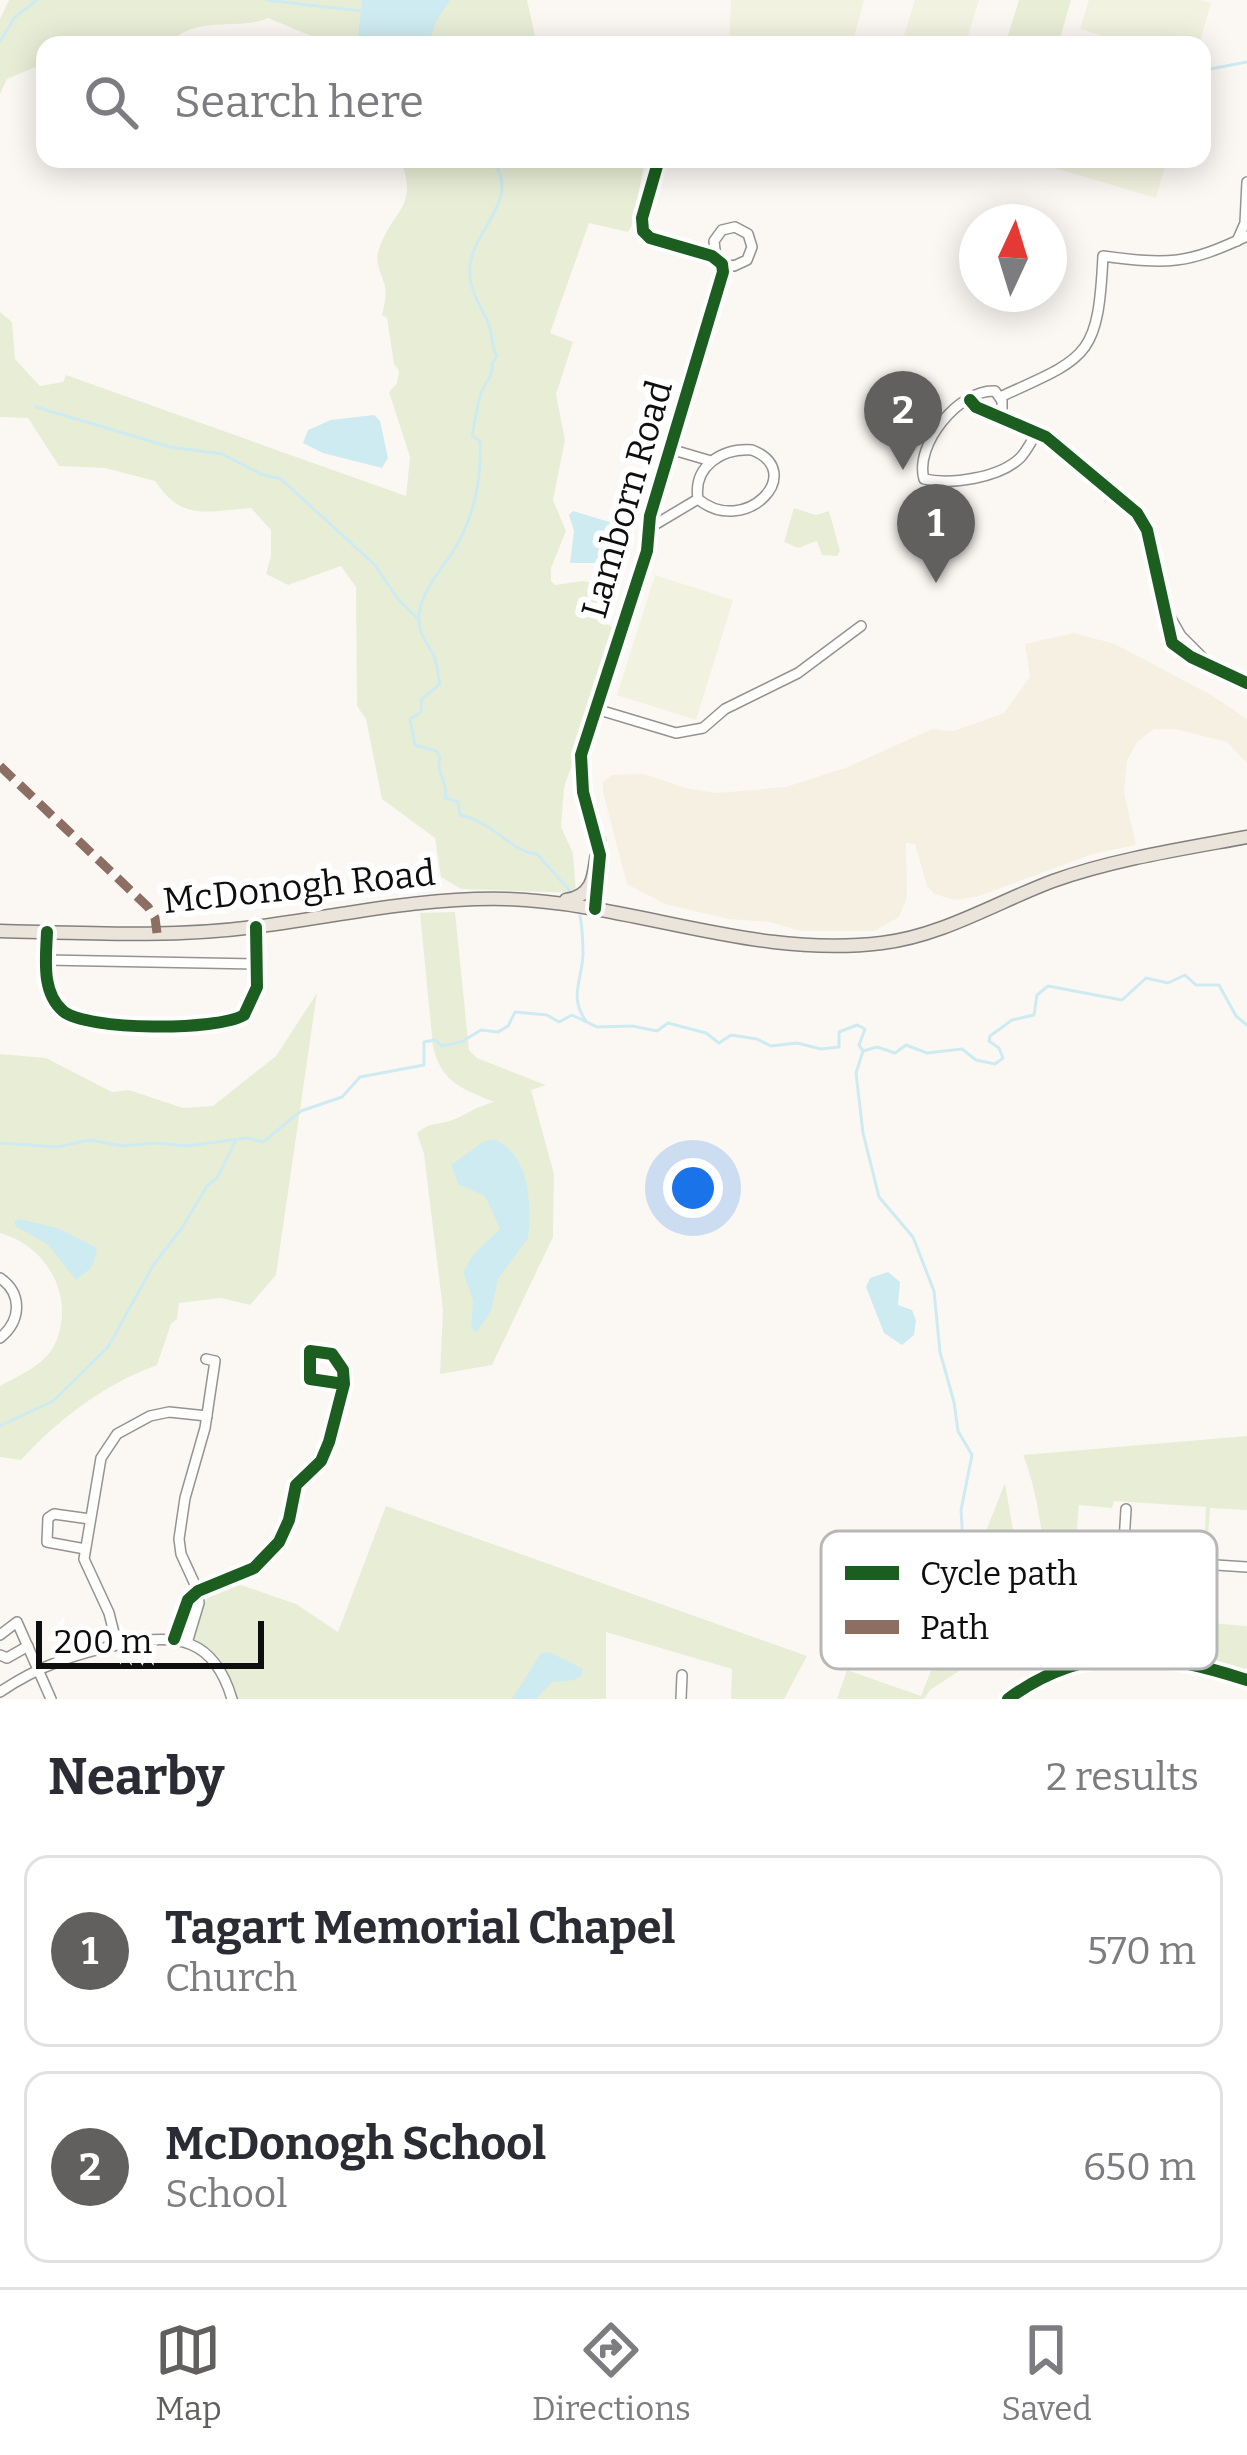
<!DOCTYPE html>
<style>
body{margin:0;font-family:Bitter,serif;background:#f7f7f7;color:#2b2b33}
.compass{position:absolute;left:959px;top:204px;width:108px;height:108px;border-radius:50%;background:#fff;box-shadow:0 6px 30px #0003;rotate:4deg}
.scale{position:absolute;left:36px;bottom:30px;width:228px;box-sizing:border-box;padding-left:12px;border:6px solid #0e0e0e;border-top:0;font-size:33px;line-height:42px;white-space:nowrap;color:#0e0e0e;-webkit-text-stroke:9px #fff;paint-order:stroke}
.you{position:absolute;left:693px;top:1188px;width:42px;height:42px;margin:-30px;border:9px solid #fff;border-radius:50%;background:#1a73e8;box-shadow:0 0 0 18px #1a73e833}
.badge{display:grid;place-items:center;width:78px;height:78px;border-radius:50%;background:#61605e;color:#fff;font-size:39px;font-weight:700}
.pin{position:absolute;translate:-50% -99px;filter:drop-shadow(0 3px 6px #0008)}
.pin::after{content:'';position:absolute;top:63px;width:42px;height:36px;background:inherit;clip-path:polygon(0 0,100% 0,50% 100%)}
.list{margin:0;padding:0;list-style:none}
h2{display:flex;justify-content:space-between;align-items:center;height:156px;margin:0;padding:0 48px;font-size:51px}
h2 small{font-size:39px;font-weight:400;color:#7c7c81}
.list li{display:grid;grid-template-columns:78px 1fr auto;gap:36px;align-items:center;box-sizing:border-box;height:192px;margin:0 24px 24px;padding:0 24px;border:3px solid #e1e1e2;border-radius:24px}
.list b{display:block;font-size:45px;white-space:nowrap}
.list p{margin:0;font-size:39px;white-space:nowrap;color:#7c7c81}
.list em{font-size:39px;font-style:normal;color:#7c7c81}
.icon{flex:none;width:66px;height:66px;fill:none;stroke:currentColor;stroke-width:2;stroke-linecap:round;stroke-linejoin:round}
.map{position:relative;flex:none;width:1247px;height:1699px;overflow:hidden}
.search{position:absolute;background:#fff;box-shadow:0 6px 30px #0003;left:36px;right:36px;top:36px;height:132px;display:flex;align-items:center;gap:30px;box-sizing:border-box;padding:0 42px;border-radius:24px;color:#7c7c81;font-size:45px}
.sheet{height:588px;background:#fff}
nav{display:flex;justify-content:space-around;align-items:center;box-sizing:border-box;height:168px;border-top:3px solid #e1e1e2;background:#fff;font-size:33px;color:#7c7c81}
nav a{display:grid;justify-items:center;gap:6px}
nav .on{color:#61605e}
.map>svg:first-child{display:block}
.farmland{fill:#f6f0e2}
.green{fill:#e8eed6}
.pitch{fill:#f1f2df}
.water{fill:#ceebf1}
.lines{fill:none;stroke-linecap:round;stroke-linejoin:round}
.stream{stroke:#ceebf1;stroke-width:3}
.minor-casing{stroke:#959392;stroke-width:12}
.major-casing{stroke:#82817f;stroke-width:15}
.minor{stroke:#fefefd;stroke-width:9}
.major{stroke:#eae4db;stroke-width:12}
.quiet{stroke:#8d6e63;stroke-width:9;stroke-dasharray:18 9;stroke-linecap:butt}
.cycleway-casing{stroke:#fff;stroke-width:20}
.cycleway{stroke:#1b5e20;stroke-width:12}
.labels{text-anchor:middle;stroke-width:12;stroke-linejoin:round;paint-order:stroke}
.street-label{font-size:36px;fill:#0e0e0e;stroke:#fff}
.key{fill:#fff;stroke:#b7b7b7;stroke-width:3}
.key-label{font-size:33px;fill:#0e0e0e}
</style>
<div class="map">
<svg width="1247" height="1699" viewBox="0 0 1247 1699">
<rect width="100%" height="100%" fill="#fbf8f4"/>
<!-- farmland -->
<polygon class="farmland" points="1074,633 1115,644 1213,696 1247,719 1247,763 1227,742 1175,729 1154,729 1138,741 1127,760 1124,792 1136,845 1093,854 976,897 954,900 934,894 927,886 915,844 906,843 907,897 899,917 874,931 801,931 770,922 729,919 665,904 627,884 603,792 603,782 612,775 644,774 685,788 716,793 786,787 848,767 932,729 954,731 1004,713 1030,677 1025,644"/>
<!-- green -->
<g class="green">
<path d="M9 0H527L537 45H333L268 18C239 31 196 15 171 42L83 38 74 45H45V63L7 79 0 94V19Z"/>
<polygon points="1019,0 1071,0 1058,45 1005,45"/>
<path d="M400 159H645L633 223 628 232 589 223 550 333 573 342 556 394 565 440 553 500 566 531 551 568V581L555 585 583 581 606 586 601 620 616 630 564 788 561 827 573 853 576 893 461 889 441 877 435 838 382 799 366 719 357 706 356 587 341 566 288 585 266 574 271 556V530L251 508C207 511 182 522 155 481L105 468 59 466 28 418 0 417V312L12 322 15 359 40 386 63 382 66 375 406 496 410 457 389 392 397 383 399 371 394 364 387 318 382 315C384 306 387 296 385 287 382 273 374 264 379 249 392 210 420 207 400 159Z"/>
<polygon points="794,508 816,515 829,511 840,551 837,556 822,555 817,541 798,548 784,542"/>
<path d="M455 912 469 1050 477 1058 546 1085 531 1090 554 1174 553 1237 492 1365 440 1374 443 1310 424 1154 417 1133C428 1124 432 1125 445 1122 461 1119 475 1106 494 1102 464 1089 442 1084 433 1047L420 913Z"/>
<path d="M317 993 276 1275 250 1305 221 1298 179 1303 177 1319 171 1324 157 1365C103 1385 60 1418 21 1460L0 1457V1386C18 1376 44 1365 54 1346 77 1299 48 1246 0 1233V1054L46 1058 112 1092 129 1090 183 1108 213 1106 276 1056Z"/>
<path d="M1247 1436V1510L1210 1508 1207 1551H1204L1206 1507 1114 1501 1112 1508 1079 1505 1073 1572 1107 1575 1108 1582 1129 1584 1132 1617 1194 1622 1198 1578 1201 1579 1198 1622 1247 1626V1671L1178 1650 1124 1647 1120 1600 1057 1607C1041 1557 1043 1504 1023 1455Z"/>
<polygon points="1005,1483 1020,1571 1032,1615 1037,1620 930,1690 924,1699 837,1699 847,1670 921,1696"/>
<polygon points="386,1506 807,1656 784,1699 731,1699 732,1669 606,1632 606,1699 237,1699 221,1660 192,1637 206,1599 235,1583 296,1604 338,1632"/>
</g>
<!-- pitch -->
<g class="pitch">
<polygon points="731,0 864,0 852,45 729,45"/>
<polygon points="915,0 979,0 965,45 901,45"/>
<polygon points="1089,0 1200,0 1211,3 1199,45 1132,45 1080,29"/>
<polygon points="1040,159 1167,159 1156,198 1038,163"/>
<polygon points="655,575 733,600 696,720 617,695"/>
</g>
<!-- water -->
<g class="water">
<polygon points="362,0 450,0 436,21 428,45 357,45"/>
<polygon points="374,415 380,421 388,458 382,468 323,453 303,443 308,430 331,420"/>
<polygon points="573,511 626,527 629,544 622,571 597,563 570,563 574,531 569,515"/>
<path d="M494 1139C530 1154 532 1205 528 1238L498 1279 491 1311 477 1332 471 1329 473 1300 463 1272 473 1255 500 1229 485 1196 458 1184 451 1165 483 1142Z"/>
<polygon points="20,1219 57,1228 95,1247 97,1252 91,1268 76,1280 48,1245 15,1226 15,1221"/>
<polygon points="888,1272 900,1282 898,1305 912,1310 916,1320 914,1335 902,1345 884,1333 866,1287 870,1278"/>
<polygon points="549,1652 583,1669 582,1675 575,1680 552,1682 536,1699 512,1699 541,1653"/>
</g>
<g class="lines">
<!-- stream -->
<g class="stream">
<polyline points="266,0 361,11"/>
<polyline points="0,41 15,17 37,0"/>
<polyline points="1210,69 1247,62"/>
<path d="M491 159C524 197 473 229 470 266 468 288 478 301 487 320 493 333 490 343 497 356L492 363C493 378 486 380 481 393 477 406 475 421 472 436L480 441C482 480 473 523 450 556 438 573 422 592 419 614 417 634 426 640 434 656 437 664 438 675 440 684L421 700V712L410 719 415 745 436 751 440 757C435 773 449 783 445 798L458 802 460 815C494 822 514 854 537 854L570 891"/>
<polyline points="36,407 170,447 222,454 261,474 281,479 375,565 397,598 420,621"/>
<path d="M580 916C582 923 583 945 583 953 583 979 568 996 586 1021"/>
<polyline points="863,1051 856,1073 863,1133 879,1197 913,1237 934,1291 940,1352 954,1402 958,1431 972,1455 961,1510 963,1543 954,1551 963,1594"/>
<polyline points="0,1143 57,1147 90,1140 123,1146 154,1143 188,1146 247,1138 263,1142 301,1111 342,1097 360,1077 424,1065 424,1042 435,1040 442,1046 461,1042 481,1030 498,1032 508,1026 515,1012 547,1015 559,1022 572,1015 597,1027 632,1026 657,1031 668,1023 706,1033 719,1043 731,1035 757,1039 771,1046 797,1043 821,1049 839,1047 839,1032 857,1025 865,1029 859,1045 863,1051 877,1047 895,1053 906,1045 927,1053 962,1049 976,1060 995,1064 1003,1058 999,1048 989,1041 990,1036 1012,1020 1034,1015 1037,995 1048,986 1122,1000 1146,978 1168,983 1185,975 1196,985 1219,985 1236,1016 1247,1025"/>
<polyline points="0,1426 53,1401 108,1347 154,1264 182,1228 207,1186 217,1178 235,1142"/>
</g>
<!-- minor casing -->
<g class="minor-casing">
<g id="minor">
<polyline points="1237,241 1245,223 1247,182"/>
<polyline points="716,258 714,241 722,230 735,227 748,234 752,247 747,260 734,266 722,264"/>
<path d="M1000 397C1088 357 1098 358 1103 256 1169 265 1188 264 1247 236"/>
<polyline points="970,400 976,407 1046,437 1137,513 1147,530 1172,643 1191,657 1247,683"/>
<path d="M1002 417V401L995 391C959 389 914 445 924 479 951 485 999 478 1020 458 1027 451 1032 440 1037 432"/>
<polyline points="670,449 711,461"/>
<path d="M752 450C808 472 745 538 698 499 693 466 722 448 752 450Z"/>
<polyline points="651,527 698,499"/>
<polyline points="1169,615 1181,636 1203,658"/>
<polyline points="596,709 676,733 703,728 725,709 798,673 861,626"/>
<polyline points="599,845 583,792 581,755 647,551 650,516 723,272 722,264 712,256 650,238 643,231 642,218 659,159"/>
<polyline points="595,909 600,862"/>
<path d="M47 932C46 958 41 992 63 1011 87 1031 218 1031 244 1015L257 987 256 927"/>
<polyline points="46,960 257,964"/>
<path d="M0 1278C23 1294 21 1321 0 1338"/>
<polyline points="1126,1509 1123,1559 1247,1567"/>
<polyline points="85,1549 47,1542 48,1518 54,1514 90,1519"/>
<polyline points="198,1591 181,1554 179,1539 185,1498 205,1428 215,1361 206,1359"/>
<polyline points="1047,1616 1066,1668"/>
<polyline points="0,1635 17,1622 51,1699"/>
<polyline points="174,1639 188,1600 198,1591 254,1568 279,1542 289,1520 296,1485 321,1461 329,1442 344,1384 343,1370 332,1354 310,1351 310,1379 344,1384"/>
<polyline points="187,1643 199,1603 198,1591"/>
<polyline points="117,1645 109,1613 84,1559 101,1458 117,1434 150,1416 169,1412 207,1416"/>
<polyline points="0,1655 7,1658 28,1646"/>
<path d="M0 1692C38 1666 77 1653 122 1644 177 1633 214 1638 232 1699"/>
<polyline points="681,1699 682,1675"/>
<path d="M1008 1699C1087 1641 1160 1652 1247 1680"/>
</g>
</g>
<!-- major casing -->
<g class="major-casing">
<g id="major">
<path d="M566 900C599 895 593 867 599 841"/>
<path d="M0 931C84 933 170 938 254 927 339 916 419 897 506 899 633 903 753 959 882 943 942 936 997 902 1053 881 1115 859 1182 849 1247 837"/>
</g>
</g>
<!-- minor -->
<use href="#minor" class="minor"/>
<!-- major -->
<use href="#major" class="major"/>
<!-- quiet -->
<polyline class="quiet" points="0,766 148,907 155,918 157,933"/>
<!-- cycleway casing -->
<g class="cycleway-casing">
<g id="cycleway">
<polyline points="970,400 976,407 1046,437 1137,513 1147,530 1172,643 1191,657 1247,683"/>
<polyline points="595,909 600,855 583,792 581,755 647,551 650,516 723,272 722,264 712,256 650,238 643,231 642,218 659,159"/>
<path d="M47 932C46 958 41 992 63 1011 87 1031 218 1031 244 1015L257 987 256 927"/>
<polyline points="174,1639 188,1600 198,1591 254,1568 279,1542 289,1520 296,1485 321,1461 329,1442 344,1384 343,1370 332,1354 310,1351 310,1379 344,1384"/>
<path d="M1008 1699C1087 1641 1160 1652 1247 1680"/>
</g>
</g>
<!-- cycleway -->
<use href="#cycleway" class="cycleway"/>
</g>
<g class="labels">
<!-- street labels -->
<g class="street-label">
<text transform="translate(626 499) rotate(-74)" y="13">Lamborn Road</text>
<text transform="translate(299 886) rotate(-6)" y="13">McDonogh Road</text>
</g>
</g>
<!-- legend -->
<rect x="821" y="1531" width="396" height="138" rx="18" class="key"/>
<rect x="845" y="1566" width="54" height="14" fill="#1b5e20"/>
<rect x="845" y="1620" width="54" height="14" fill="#8d6e63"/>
<g class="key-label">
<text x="920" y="1585">Cycle path</text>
<text x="920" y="1639">Path</text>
</g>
</svg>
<svg class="compass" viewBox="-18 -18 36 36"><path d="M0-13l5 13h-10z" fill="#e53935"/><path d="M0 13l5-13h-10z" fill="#7c7c81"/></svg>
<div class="scale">200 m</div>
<div class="you"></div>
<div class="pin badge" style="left:936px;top:583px">1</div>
<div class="pin badge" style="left:903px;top:470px">2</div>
<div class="search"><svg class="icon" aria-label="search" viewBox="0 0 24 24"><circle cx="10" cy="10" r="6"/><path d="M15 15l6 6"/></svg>Search here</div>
</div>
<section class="sheet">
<h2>Nearby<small>2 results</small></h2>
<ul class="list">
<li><span class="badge">1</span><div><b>Tagart Memorial Chapel</b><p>Church</p></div><em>570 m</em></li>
<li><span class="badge">2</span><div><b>McDonogh School</b><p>School</p></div><em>650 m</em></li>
</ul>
</section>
<nav>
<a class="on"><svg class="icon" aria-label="map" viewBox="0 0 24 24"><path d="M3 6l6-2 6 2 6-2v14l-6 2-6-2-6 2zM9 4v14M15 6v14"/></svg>Map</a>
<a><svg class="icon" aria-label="directions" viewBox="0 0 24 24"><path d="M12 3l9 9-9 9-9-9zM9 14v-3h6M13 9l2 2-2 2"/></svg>Directions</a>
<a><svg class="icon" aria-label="saved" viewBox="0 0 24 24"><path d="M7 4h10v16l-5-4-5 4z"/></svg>Saved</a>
</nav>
